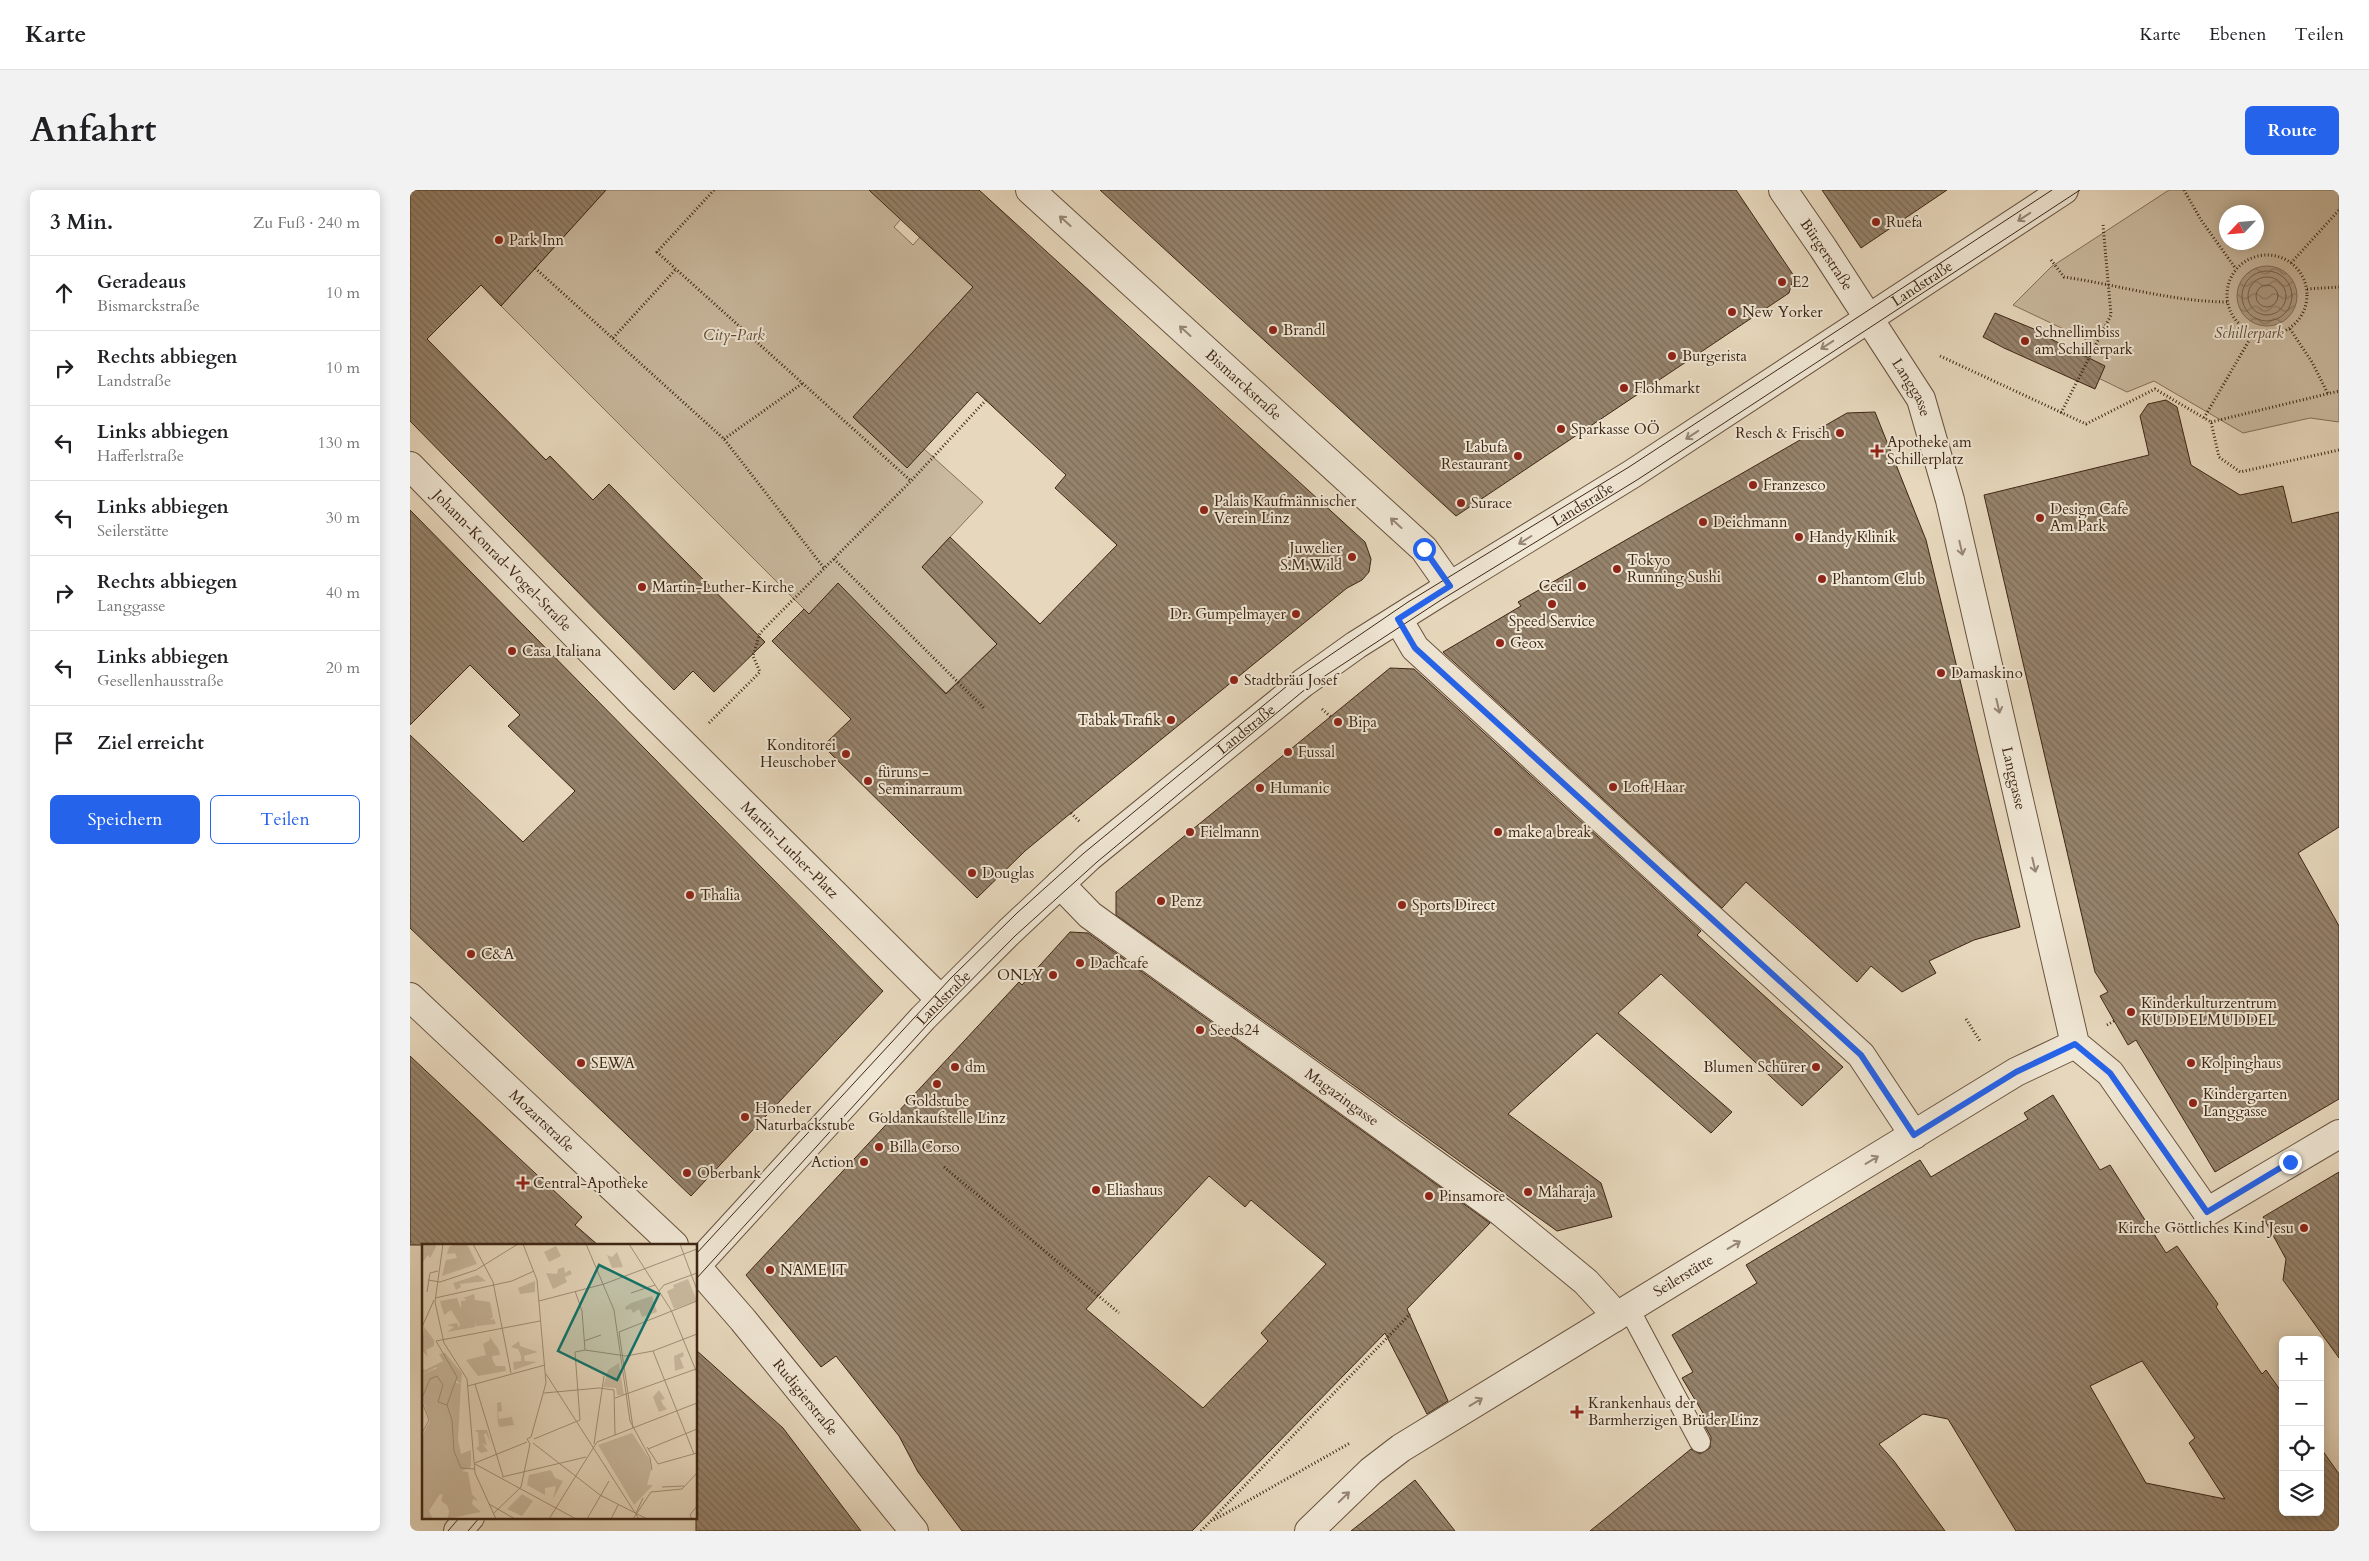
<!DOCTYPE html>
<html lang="de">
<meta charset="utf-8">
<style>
body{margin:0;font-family:Cardo,serif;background:#f2f2f2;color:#202124}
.controls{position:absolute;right:15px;bottom:15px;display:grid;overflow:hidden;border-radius:8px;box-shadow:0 2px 12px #0003}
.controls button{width:45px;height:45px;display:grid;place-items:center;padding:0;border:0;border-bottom:1px solid #e0e0e0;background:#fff;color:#202124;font:25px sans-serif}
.compass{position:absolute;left:1809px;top:15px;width:45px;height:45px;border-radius:50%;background:#fff;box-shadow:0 2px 12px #0003;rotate:244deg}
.stop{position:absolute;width:15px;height:15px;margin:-11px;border:4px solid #2563eb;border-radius:50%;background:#fff}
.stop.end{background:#2563eb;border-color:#fff;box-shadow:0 1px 5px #0008}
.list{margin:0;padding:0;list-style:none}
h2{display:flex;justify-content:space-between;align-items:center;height:65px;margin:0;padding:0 20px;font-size:21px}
h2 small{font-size:16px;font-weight:400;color:#757577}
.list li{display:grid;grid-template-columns:32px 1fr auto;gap:15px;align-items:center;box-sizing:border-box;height:75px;padding:0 20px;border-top:1px solid #e0e0e0}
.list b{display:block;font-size:19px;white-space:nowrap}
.list p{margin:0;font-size:16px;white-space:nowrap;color:#757577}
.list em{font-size:16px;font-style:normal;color:#757577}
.actions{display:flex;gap:10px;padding:15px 20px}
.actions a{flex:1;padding:11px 0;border:1px solid #2563eb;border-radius:8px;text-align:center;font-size:18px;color:#2563eb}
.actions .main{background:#2563eb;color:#fff}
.icon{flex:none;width:28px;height:28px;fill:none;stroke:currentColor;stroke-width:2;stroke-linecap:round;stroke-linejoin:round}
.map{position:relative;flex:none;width:1929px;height:1341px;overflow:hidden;border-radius:8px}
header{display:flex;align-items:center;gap:30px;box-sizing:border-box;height:70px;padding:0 25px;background:#fff;border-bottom:1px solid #e0e0e0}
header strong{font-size:24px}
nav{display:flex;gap:28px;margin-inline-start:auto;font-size:18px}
.intro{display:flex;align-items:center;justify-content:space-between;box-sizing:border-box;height:120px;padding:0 30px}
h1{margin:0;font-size:35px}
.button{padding:12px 22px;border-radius:8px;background:#2563eb;color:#fff;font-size:18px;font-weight:700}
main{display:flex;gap:30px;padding:0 30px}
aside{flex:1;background:#fff;border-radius:8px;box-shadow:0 2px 12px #0003}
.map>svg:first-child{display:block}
.park{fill:#cabaa0;stroke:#84705a;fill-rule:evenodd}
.water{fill:url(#water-waves);stroke:#816c57}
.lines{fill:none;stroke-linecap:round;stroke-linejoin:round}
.shore{stroke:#76604c;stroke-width:1}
.building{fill:url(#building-back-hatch);stroke:#3e2614;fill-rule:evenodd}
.service-casing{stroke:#68523e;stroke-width:22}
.pedestrian-casing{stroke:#68523e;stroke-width:30}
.minor-casing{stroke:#68523e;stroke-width:30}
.tertiary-casing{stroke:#68523e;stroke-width:30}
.path{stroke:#3e2614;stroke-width:3;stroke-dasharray:1 2.5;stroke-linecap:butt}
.service{stroke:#efe6d4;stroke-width:20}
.pedestrian{stroke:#efe6d4;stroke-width:28}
.minor{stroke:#efe6d4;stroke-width:28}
.tertiary{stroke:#efe6d4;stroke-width:28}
.tram{stroke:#3e2614;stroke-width:1}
.oneway{stroke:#968674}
.route{stroke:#2563eb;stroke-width:6}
.poi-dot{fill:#8f2418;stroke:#efe6d4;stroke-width:2}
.labels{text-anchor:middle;stroke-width:4;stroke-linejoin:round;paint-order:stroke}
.poi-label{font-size:15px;fill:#3e2614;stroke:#efe6d4;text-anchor:start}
.street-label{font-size:15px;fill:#3e2614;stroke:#efe6d4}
.park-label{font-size:15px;font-style:italic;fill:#614b37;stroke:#efe6d4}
.inset-road{fill:none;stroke:#a39179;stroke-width:1}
.view{fill:#0f766e;fill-opacity:0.15;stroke:#0f766e;stroke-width:2.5}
.inset-edge{fill:none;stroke:#3e2614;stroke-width:2.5}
</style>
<header>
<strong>Karte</strong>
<nav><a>Karte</a><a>Ebenen</a><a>Teilen</a></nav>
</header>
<div class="intro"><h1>Anfahrt</h1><a class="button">Route</a></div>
<main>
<aside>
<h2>3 Min.<small>Zu Fuß · 240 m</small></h2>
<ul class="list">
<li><svg class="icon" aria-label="ahead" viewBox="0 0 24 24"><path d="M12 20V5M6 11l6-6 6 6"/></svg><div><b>Geradeaus</b><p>Bismarckstraße</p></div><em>10 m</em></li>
<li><svg class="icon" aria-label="right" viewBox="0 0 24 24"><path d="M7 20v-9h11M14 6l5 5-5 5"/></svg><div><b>Rechts abbiegen</b><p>Landstraße</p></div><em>10 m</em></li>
<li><svg class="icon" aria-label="left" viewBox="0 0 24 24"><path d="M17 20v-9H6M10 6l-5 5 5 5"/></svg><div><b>Links abbiegen</b><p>Hafferlstraße</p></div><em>130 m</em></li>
<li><svg class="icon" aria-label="left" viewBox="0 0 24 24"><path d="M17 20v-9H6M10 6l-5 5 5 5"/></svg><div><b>Links abbiegen</b><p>Seilerstätte</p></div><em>30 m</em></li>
<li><svg class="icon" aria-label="right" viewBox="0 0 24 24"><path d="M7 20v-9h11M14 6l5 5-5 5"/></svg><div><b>Rechts abbiegen</b><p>Langgasse</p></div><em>40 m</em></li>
<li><svg class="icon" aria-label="left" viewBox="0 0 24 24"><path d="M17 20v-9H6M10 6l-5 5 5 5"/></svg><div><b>Links abbiegen</b><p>Gesellenhausstraße</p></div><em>20 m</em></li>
<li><svg class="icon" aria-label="arrive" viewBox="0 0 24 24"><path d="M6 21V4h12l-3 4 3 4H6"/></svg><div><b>Ziel erreicht</b></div></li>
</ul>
<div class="actions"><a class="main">Speichern</a><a>Teilen</a></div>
</aside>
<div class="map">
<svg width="1929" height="1341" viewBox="0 0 1929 1341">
<defs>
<pattern id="water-waves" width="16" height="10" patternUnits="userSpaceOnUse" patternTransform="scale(1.25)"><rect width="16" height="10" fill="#ae9b84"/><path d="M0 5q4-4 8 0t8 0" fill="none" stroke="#8f7e6b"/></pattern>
<pattern id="building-back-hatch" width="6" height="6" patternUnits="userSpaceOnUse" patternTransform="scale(1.25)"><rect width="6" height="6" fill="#96836c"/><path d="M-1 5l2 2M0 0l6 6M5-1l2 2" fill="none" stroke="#7c6b58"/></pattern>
</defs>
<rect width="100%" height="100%" fill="#e7d8bd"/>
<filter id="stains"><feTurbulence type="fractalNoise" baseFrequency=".004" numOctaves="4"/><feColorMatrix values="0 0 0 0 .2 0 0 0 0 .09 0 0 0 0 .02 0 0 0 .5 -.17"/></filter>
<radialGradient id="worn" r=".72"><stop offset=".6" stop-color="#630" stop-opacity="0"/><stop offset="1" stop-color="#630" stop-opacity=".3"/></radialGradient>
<!-- park -->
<g class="park">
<polygon points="196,0 459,0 491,29 484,37 503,55 510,47 563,97 443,227 497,277 514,259 573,312 512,377 587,454 536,503 428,394 399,424 91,116"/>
<path d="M1759 0H1929V232L1900 228 1833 243 1744 191 1717 202 1670 179 1683 153 1603 115 1641 77ZM1816 22H1846V52H1816Z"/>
</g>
<!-- water -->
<circle class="water" cx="1857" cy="106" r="30"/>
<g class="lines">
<!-- shore -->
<g class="shore">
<circle cx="1857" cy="106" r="25"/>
<circle cx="1857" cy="106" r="19"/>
<circle cx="1857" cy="106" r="11"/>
</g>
</g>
<!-- building -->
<g class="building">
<polygon points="0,0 196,0 91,116 71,95 17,149 136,270 140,266 183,310 199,294 355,452 304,502 283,481 264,500 0,231"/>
<polygon points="459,0 569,0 955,352 961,369 959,382 952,390 937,398 661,623 615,661 567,708 413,556 441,529 362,451 394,419 399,424 428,393 536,504 587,454 512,377 540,347 630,434 707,355 645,298 656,285 567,202 497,278 443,227 563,97"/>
<polygon points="690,0 1326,0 1384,86 1379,103 1046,326"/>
<polygon points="1412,0 1537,0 1451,58"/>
<polygon points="1585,123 1636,144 1635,146 1695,176 1685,199 1594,158 1573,147"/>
<polygon points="1756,210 1767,217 1781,275 1830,305 1873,296 1882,333 1929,322 1929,637 1888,663 1929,736 1929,909 1805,982 1726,850 1718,855 1690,806 1698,802 1685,782 1574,305 1739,265 1730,226 1738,214"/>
<polygon points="1465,222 1516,350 1610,737 1564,750 1519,771 1526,783 1492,802 1461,776 1447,792 1336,692 1312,718 1033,462 1111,416 1108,412 1437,223"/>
<polygon points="0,320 473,801 281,1006 0,738 0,545 113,652 165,601 98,536 110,525 60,475 0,535"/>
<polygon points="980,478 1004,479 1291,741 1287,745 1433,877 1392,916 1251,784 1208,823 1322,922 1301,943 1187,843 1098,924 1191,993 1202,1027 1147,1041 706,725 706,702"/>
<path d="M660 742 678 743 1080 1033 997 1119 1038 1211 1017 1224 975 1143 782 1341H552L508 1282 489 1246 426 1166 411 1177 336 1085 609 792 612 795ZM799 986 835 1017 841 1010 916 1074 851 1143 858 1151 793 1218 676 1119Z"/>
<polygon points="0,866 172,1027 165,1035 188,1055 0,1055"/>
<path d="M1643 905 1690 980 1700 975 1756 1063 1767 1056 1808 1114 1806 1117 1852 1184 1856 1180 1873 1204V1322H1910V1257L1929 1284V1341H1606L1538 1229 1513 1224 1469 1254 1484 1271 1535 1341H1180L1281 1259 1290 1264 1300 1258 1301 1247 1289 1226 1293 1223 1272 1188 1283 1182 1262 1145 1347 1093 1336 1075 1510 970 1521 987 1618 929 1614 923ZM1732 1171 1785 1248 1779 1253 1815 1309 1736 1293 1680 1196Z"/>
<polygon points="1929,982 1929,1168 1873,1090 1876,1069 1853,1027"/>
<polygon points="286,1160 373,1238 451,1341 286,1341"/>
<polygon points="1005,1290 1045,1341 941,1341"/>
</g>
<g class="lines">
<!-- service casing -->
<g class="service-casing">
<polyline id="service" points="1219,1119 1290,1252"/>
</g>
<!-- pedestrian casing -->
<g class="pedestrian-casing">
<g id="pedestrian">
<polyline points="988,429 1005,458 1252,684"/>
<path id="s1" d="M228 509 531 810"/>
<path id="s2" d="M650 694 680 725 1091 1022 1176 1092 1197 1115 1204 1128"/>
<path id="s3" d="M286 1076 513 828 599 742 679 667 893 493 946 455 1040 396"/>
<polyline points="48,1341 60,1327"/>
</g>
</g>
<!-- minor casing -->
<g class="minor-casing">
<g id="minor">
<path id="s4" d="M620 0 1014 359 1040 396 1222 284 1654 0"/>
<path id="s5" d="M1373 0 1413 58 1511 209 1540 310 1665 854 1700 883 1797 1022"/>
<path id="s6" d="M0 276 228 509"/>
<polyline points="1252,684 1451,865 1504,945"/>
<path id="s7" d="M899 1341 961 1281 991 1258 1606 882 1665 854"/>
</g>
</g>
<!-- tertiary casing -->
<g class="tertiary-casing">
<g id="tertiary">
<path id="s8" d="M0 807 264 1055"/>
<polyline points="1797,1022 1929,944"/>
<path id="s9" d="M286 1076 333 1130 504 1341"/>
</g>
</g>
<!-- path -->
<g class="path">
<polyline points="304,0 247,62 501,291"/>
<polyline points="1774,0 1791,30 1826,79"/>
<circle cx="1857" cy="105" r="40"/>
<path d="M1641 70 1654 87C1709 95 1763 112 1819 112"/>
<polyline points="1881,73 1929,20"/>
<polyline points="125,78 314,249 414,378"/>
<polyline points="1897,99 1929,97"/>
<polyline points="1880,139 1902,172 1918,204"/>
<polyline points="203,148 266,79"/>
<polyline points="1530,166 1676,234 1745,199 1801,232 1809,267 1830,282 1929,260"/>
<polyline points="1651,223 1701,125 1693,35"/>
<polyline points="1794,228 1844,142"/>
<polyline points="1801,232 1929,201"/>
<polyline points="314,249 393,193"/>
<polyline points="424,369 574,518"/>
<polyline points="912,519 921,527"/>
<polyline points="299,533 350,482 343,466 350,443 501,291 576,210"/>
<polyline points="661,623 670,632"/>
<polyline points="1556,829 1570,851"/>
<polyline points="1697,835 1704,831"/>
<polyline points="471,924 479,932"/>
<polyline points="534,977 709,1123"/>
<polyline points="804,1330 940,1253"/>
<polyline points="791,1341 1000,1124"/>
</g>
<!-- service -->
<use href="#service" class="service"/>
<!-- pedestrian -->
<use href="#pedestrian" class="pedestrian"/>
<!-- minor -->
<use href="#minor" class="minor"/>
<!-- tertiary -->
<use href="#tertiary" class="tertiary"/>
<!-- tram -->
<g class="tram">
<polyline points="286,1064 541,788 607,723 674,663 888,487 998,412 1219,277 1642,0"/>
<polyline points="286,1089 518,834 605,746 687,672 898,497 1031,410 1227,290 1670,0"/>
<polyline points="38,1341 50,1327"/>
<polyline points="58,1341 70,1327"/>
</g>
</g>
<!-- one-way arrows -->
<defs><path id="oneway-shaft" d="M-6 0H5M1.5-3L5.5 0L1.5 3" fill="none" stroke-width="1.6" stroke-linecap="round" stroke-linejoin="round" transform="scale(1.25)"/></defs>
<g class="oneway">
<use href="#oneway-shaft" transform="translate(1614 27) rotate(147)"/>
<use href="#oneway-shaft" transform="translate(655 31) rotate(-138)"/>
<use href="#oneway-shaft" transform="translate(775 141) rotate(-138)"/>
<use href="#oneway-shaft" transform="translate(1417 155) rotate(147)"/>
<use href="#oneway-shaft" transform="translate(1282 245) rotate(147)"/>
<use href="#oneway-shaft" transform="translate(986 333) rotate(-138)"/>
<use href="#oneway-shaft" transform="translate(1115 350) rotate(148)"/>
<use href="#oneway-shaft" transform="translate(1551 358) rotate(77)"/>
<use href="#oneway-shaft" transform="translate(1588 516) rotate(77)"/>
<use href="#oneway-shaft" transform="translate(1624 675) rotate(77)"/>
<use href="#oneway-shaft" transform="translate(1462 970) rotate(-31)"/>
<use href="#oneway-shaft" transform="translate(1324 1055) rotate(-31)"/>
<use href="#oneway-shaft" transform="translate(1066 1212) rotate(-31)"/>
<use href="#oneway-shaft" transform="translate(934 1307) rotate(-44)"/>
</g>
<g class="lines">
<!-- route -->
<polyline class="route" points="1014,359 1040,396 988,429 1005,458 1451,865 1504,945 1606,882 1665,854 1700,883 1797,1022 1880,972"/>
</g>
<!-- markers -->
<g class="poi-dot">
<circle cx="1466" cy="32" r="5"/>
<circle cx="89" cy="50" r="5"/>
<circle cx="1372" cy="92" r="5"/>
<circle cx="1322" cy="122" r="5"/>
<circle cx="863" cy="140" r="5"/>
<circle cx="1615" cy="151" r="5"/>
<circle cx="1262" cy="166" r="5"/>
<circle cx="1214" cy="198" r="5"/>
<circle cx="1151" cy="239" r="5"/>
<circle cx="1430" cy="243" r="5"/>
<path d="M1464.5 253.5h5v5h5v5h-5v5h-5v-5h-5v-5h5z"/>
<circle cx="1108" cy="266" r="5"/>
<circle cx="1343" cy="295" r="5"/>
<circle cx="1051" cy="313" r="5"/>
<circle cx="794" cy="320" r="5"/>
<circle cx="1630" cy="328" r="5"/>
<circle cx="1293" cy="332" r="5"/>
<circle cx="1389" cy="347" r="5"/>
<circle cx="942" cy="367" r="5"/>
<circle cx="1207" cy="379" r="5"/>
<circle cx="1412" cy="389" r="5"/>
<circle cx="1172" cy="396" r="5"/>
<circle cx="232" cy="397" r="5"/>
<circle cx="1142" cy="414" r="5"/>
<circle cx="886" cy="424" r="5"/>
<circle cx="1090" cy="453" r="5"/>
<circle cx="102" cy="461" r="5"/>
<circle cx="1531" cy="483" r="5"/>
<circle cx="824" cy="490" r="5"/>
<circle cx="761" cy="530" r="5"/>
<circle cx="928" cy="532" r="5"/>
<circle cx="878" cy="562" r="5"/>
<circle cx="436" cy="564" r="5"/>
<circle cx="458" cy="591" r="5"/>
<circle cx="1203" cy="597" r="5"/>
<circle cx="850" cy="598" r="5"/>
<circle cx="780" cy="642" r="5"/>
<circle cx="1088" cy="642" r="5"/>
<circle cx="562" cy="683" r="5"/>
<circle cx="280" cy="705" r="5"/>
<circle cx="751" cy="711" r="5"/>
<circle cx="992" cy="715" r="5"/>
<circle cx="61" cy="764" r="5"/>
<circle cx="670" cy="773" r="5"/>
<circle cx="643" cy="785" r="5"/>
<circle cx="1721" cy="822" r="5"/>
<circle cx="790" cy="840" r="5"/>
<circle cx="171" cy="873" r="5"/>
<circle cx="1781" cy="873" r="5"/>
<circle cx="545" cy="877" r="5"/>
<circle cx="1406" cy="877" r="5"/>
<circle cx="527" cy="894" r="5"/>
<circle cx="1783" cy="913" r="5"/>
<circle cx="335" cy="927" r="5"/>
<circle cx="469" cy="957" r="5"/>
<circle cx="454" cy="972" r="5"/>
<circle cx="277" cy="983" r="5"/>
<path d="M110.5 985.5h5v5h5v5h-5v5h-5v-5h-5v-5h5z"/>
<circle cx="686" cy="1000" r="5"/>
<circle cx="1118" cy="1002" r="5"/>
<circle cx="1019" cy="1006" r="5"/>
<circle cx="1894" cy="1038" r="5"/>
<circle cx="360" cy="1080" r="5"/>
<path d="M1164.5 1214.5h5v5h5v5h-5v5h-5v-5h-5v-5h5z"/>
</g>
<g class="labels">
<!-- poi labels -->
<g class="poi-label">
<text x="1476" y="37">Ruefa</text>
<text x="99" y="55">Park Inn</text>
<text x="1382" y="97">E2</text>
<text x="1332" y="127">New Yorker</text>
<text x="873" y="145">Brandl</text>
<text x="1625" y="147">Schnellimbiss<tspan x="1625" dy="17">am Schillerpark</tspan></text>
<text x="1272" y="171">Burgerista</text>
<text x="1224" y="203">Flohmarkt</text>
<text x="1161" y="244">Sparkasse OÖ</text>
<text x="1420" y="248" text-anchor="end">Resch &amp; Frisch</text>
<text x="1477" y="257">Apotheke am<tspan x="1477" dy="17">Schillerplatz</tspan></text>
<text x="1098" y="262" text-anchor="end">Labufa<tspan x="1098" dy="17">Restaurant</tspan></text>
<text x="1353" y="300">Franzesco</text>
<text x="804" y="316">Palais Kaufmännischer<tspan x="804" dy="17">Verein Linz</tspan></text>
<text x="1061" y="318">Surace</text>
<text x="1640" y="324">Design Cafe<tspan x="1640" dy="17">Am Park</tspan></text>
<text x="1303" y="337">Deichmann</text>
<text x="1399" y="352">Handy Klinik</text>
<text x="932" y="363" text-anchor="end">Juwelier<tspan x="932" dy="17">S.M.Wild</tspan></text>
<text x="1217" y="375">Tokyo<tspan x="1217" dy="17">Running Sushi</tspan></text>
<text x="1422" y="394">Phantom Club</text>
<text x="1162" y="401" text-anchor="end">Cecil</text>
<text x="242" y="402">Martin-Luther-Kirche</text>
<text x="876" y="429" text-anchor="end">Dr. Gumpelmayer</text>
<text x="1142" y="436" text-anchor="middle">Speed Service</text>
<text x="1100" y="458">Geox</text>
<text x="112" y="466">Casa Italiana</text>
<text x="1541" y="488">Damaskino</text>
<text x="834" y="495">Stadtbräu Josef</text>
<text x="751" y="535" text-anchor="end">Tabak Trafik</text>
<text x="938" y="537">Bipa</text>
<text x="426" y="560" text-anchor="end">Konditorei<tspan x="426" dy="17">Heuschober</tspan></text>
<text x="888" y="567">Fussal</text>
<text x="468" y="587">füruns -<tspan x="468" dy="17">Seminarraum</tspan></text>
<text x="1213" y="602">Loft Haar</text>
<text x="860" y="603">Humanic</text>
<text x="790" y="647">Fielmann</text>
<text x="1098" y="647">make a break</text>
<text x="572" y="688">Douglas</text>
<text x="290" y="710">Thalia</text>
<text x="761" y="716">Penz</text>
<text x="1002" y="720">Sports Direct</text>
<text x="71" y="769">C&amp;A</text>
<text x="680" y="778">Dachcafe</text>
<text x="633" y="790" text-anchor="end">ONLY</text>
<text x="1731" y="818">Kinderkulturzentrum<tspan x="1731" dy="17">KUDDELMUDDEL</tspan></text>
<text x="800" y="845">Seeds24</text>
<text x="181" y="878">SEWA</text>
<text x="1791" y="878">Kolpinghaus</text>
<text x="555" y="882">dm</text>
<text x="1396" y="882" text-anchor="end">Blumen Schürer</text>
<text x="1793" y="909">Kindergarten<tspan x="1793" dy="17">Langgasse</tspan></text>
<text x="527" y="916" text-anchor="middle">Goldstube<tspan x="527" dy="17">Goldankaufstelle Linz</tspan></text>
<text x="345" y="923">Honeder<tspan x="345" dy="17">Naturbackstube</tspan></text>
<text x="479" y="962">Billa Corso</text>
<text x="444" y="977" text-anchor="end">Action</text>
<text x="287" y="988">Oberbank</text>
<text x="123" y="998">Central-Apotheke</text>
<text x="696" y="1005">Eliashaus</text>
<text x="1128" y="1007">Maharaja</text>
<text x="1029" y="1011">Pinsamore</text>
<text x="1884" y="1043" text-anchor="end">Kirche Göttliches Kind Jesu</text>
<text x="370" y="1085">NAME IT</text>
<text x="1178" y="1218">Krankenhaus der<tspan x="1178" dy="17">Barmherzigen Brüder Linz</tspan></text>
</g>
<!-- street labels -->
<g class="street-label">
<text dy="5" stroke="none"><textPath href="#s5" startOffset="78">Bürgerstraße</textPath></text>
<text dy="5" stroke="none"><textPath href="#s4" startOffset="1139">Landstraße</textPath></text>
<text dy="5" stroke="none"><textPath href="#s4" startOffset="289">Bismarckstraße</textPath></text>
<text dy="5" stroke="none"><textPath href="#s5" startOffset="236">Langgasse</textPath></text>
<text dy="5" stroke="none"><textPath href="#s4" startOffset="734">Landstraße</textPath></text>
<text dy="5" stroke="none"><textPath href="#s6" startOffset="132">Johann-Konrad-Vogel-Straße</textPath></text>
<text dy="5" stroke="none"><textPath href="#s3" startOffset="770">Landstraße</textPath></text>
<text dy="5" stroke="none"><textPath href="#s5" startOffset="641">Langgasse</textPath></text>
<text dy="5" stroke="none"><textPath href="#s1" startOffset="214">Martin-Luther-Platz</textPath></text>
<text dy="5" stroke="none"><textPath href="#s3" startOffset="365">Landstraße</textPath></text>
<text dy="5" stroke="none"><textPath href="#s2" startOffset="354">Magazingasse</textPath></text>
<text dy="5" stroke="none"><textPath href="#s8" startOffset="181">Mozartstraße</textPath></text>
<text dy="5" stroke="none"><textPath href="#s7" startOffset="455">Seilerstätte</textPath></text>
<text dy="5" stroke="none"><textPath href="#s9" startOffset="171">Rudigierstraße</textPath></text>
</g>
<!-- park labels -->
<g class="park-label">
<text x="1839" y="148">Schillerpark</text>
<text x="324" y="150">City-Park</text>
</g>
</g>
<!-- overview -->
<g transform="translate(12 1054)">
<rect width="275" height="275" fill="#e7d8bd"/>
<path d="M142 23 143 29 148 26 150 30 143 33 145 38 131 45 124 29 135 30 136 25ZM2 83 12 96V102L4 106 6 113 0 106Z" fill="#cabaa0"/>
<path d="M0 0H13L14 3 8 14 6 11 0 19ZM23 109 40 129 39 140 14 123 0 131V124L3 126 21 117 17 110ZM50 250 56 257 51 255 50 260 59 268 25 275 28 266Z" fill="#cabaa0"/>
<path d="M266 35 275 57 252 65 245 47 252 44 251 41ZM230 52 235 68 220 73 217 65 211 69 209 65 204 66 203 63 209 59ZM197 119 202 151H195L194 144 181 143 186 126ZM22 121 27 122 34 139 39 140 36 195 39 210 49 206V223L40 227 46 228 50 250 28 269 25 261 19 257 21 251 18 250 7 267 11 275H0V192L8 177 0 154V131ZM79 158 80 167 76 168 77 175 90 173 92 181 78 183 76 180 75 159ZM210 189 228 216 229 226 225 241H231L212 261 176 201Z" fill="#cabaa0"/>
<path d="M32 0H45L55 20 20 32 24 16 35 14 33 9 25 10 27 3ZM134 2 139 12 127 18 122 8ZM195 8 201 23 190 24 185 11 190 13ZM56 31 64 37 38 40 39 43 34 46 31 39ZM113 37V48L98 50 96 44ZM52 50 53 56 68 58 71 73 68 76 72 75 74 80 54 82V77L53 83 25 88 32 83 25 81 35 79 37 84 38 80 29 66 22 71 18 57 35 54 39 65V57L45 56 41 54ZM67 92 77 106 78 111 70 112 71 117 74 122H83L84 127 56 132 44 116 64 111 61 100 68 96ZM97 97 98 102 116 108 102 112 103 117 115 118 92 126 91 118 99 117V112L96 105 89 103ZM261 108 262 112 258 114 262 124 253 127 252 112ZM237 146 243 155 239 156 241 161 245 165 237 168 231 153ZM53 186H65L69 200 64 189 62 190 65 202 60 199 66 207 59 209 54 204 57 202 56 189ZM129 226 133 234 141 237 131 255 134 242 123 244V251L105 241 107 231ZM100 250 111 257 100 272 85 265Z" fill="#cabaa0"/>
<path class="inset-road" d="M21 0 13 58 22 99 45 135 53 229 74 275M51 0 71 38 89 129M164 0 192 66 208 177 228 214 230 226M207 0 249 66 275 129M258 0 275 46M6 36 18 38 54 26 96 0M153 47 160 67 163 106M237 47 242 41 275 29M5 48 8 29 16 27M209 49 233 41M13 54 90 37 112 27M117 57 182 40 275 5M0 83 12 56M162 97 179 91M231 107 272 210M124 130 217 275M53 140 81 232M46 142 123 121M122 149 177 144 192 146 193 191M0 154 8 135 15 132 21 141 16 158 25 161M193 154 274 125M0 158 7 176 0 189M211 184 197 88 275 57M112 195 158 176 153 108 163 106 204 112 231 107 275 90M111 199 178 251 225 275M172 200 182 132M225 203 236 220 275 209M226 205 275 185M53 219 105 198M53 220 154 275M52 225 39 224 32 207 30 176 25 161 35 133 14 97 118 77M80 233 164 213M240 243 262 242M67 260 93 275M214 269 221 254M71 270 99 243 108 200 105 195 109 193 124 139 115 36 101 0M127 275 175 198 275 159M165 275 187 237M189 275 196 261M211 275 229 248 260 245 275 229M270 275 268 271 275 262"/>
<path class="view" d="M177 21 237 50 195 136 136 107Z"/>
<rect width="275" height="275" class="inset-edge"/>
</g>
<rect width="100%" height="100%" filter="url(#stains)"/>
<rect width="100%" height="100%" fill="url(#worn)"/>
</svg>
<div class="controls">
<button>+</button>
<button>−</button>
<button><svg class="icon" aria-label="locate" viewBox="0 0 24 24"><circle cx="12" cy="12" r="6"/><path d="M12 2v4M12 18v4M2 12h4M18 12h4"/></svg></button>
<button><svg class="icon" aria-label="layers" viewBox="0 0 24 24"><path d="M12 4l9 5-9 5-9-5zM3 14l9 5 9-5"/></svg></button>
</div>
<svg class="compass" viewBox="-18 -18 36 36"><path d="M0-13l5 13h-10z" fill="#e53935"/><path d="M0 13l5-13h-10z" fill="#757577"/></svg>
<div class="stop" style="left:1014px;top:359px"></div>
<div class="stop end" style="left:1880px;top:972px"></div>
</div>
</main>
